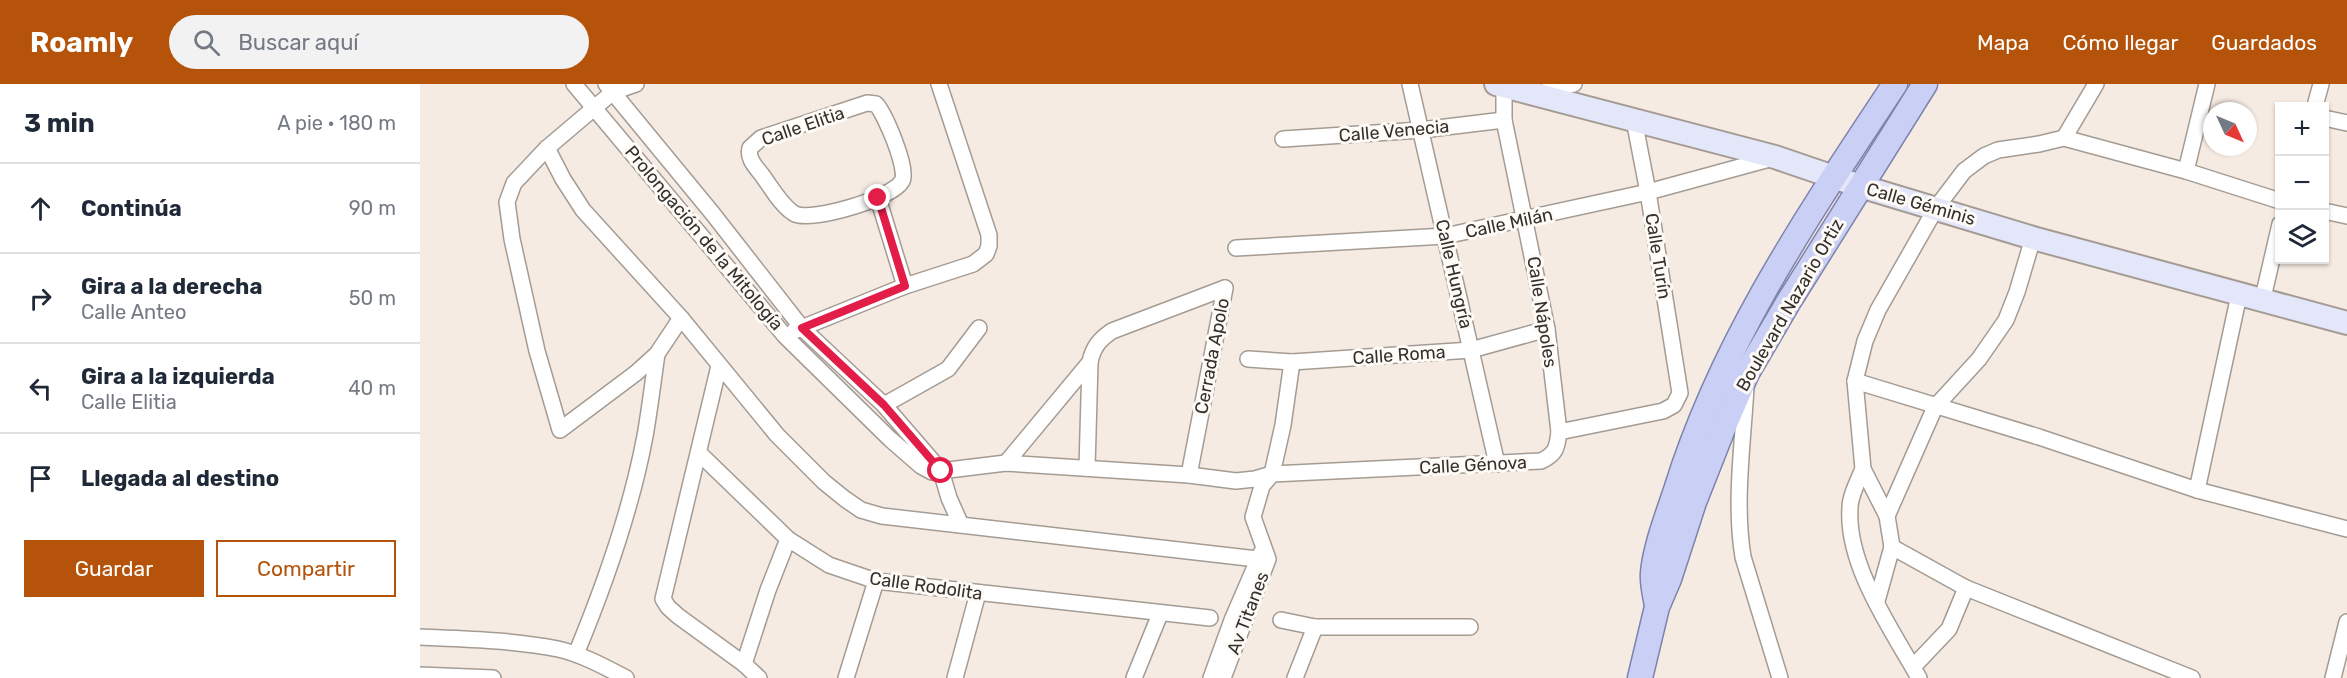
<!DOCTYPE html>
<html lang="es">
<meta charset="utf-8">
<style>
body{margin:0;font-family:Rubik,sans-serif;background:#f2f2f3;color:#1f2937}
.controls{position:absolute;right:18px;top:18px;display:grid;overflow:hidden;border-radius:0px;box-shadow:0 2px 4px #0004}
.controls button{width:54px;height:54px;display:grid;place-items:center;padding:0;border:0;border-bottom:2px solid #e0e1e3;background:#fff;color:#1f2937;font:30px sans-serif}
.compass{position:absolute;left:1783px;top:18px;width:54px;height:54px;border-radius:50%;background:#fff;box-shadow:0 2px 4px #0004;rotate:134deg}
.stop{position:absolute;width:18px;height:18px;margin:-14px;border:4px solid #e11d48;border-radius:50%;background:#fff}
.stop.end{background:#e11d48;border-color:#fff;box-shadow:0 2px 6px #0008}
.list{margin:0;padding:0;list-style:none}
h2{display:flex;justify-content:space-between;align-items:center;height:78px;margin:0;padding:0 24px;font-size:26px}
h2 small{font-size:20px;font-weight:400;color:#747a83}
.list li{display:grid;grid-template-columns:39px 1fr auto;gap:18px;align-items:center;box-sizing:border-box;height:90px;padding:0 24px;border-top:2px solid #e0e1e3}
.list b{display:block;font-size:22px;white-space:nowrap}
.list p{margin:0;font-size:20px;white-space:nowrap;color:#747a83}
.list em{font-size:20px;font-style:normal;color:#747a83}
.actions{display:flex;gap:12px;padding:18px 24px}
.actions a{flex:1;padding:14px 0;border:2px solid #b45309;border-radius:0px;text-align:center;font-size:21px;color:#b45309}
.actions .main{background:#b45309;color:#fff}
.icon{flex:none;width:33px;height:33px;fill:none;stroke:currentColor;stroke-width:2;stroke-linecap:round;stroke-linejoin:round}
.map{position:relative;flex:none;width:1927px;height:594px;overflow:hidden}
header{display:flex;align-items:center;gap:36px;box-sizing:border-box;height:84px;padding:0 30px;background:#b45309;color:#fff}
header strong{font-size:28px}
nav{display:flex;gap:33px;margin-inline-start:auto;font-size:21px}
.search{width:420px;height:54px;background:#f2f2f3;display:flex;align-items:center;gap:15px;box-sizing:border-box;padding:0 21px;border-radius:33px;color:#747a83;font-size:22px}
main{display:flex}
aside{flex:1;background:#fff}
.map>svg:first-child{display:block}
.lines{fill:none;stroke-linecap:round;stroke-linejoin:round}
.street-casing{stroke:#a49b93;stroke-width:18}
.secondary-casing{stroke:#a49b93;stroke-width:26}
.primary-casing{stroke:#7d83ab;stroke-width:27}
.street{stroke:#fff;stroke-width:15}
.secondary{stroke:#e4e7fa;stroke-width:22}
.primary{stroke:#c9cff5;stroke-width:24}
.route{stroke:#e11d48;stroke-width:8}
.labels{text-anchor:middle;stroke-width:6;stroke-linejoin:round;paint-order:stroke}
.street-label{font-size:18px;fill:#34302d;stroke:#fefaf6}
</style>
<header>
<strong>Roamly</strong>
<div class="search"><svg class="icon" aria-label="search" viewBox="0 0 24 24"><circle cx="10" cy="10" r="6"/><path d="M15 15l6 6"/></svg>Buscar aquí</div>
<nav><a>Mapa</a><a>Cómo llegar</a><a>Guardados</a></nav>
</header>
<main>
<aside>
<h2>3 min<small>A pie · 180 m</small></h2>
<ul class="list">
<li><svg class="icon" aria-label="ahead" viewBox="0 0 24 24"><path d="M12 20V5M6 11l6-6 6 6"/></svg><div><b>Continúa</b></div><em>90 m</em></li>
<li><svg class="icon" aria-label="right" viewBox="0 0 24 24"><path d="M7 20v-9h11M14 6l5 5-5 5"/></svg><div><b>Gira a la derecha</b><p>Calle Anteo</p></div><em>50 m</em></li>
<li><svg class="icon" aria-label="left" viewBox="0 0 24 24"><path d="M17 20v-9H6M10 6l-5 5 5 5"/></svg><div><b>Gira a la izquierda</b><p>Calle Elitia</p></div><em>40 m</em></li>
<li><svg class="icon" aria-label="arrive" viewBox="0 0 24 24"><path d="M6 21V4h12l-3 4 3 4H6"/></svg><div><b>Llegada al destino</b></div></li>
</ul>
<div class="actions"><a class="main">Guardar</a><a>Compartir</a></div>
</aside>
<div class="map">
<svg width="1927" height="594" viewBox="0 0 1927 594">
<rect width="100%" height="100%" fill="#f6ebe3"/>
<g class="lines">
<!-- street casing -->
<g class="street-casing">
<g id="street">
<path d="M154 0 365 252 470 355 501 382 512 388 586 379 769 391 816 397 835 395 852 390 1121 377C1136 370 1137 364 1139 348L1127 245 1084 36V3"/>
<polyline points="186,0 293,130 382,244 464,321 521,387 529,414 541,441"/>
<polyline points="216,0 193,8 127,64 94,99 87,118 92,155 117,267 140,346 216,289 237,270 261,234"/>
<polyline points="990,0 1077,380"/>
<polyline points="1119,9 1154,0"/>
<path d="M447 19 456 20C465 30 489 86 482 97 473 114 393 138 375 130 362 123 351 103 342 91 336 83 327 75 330 64L341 54Z"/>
<polyline points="1895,22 1901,0"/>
<polyline points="1904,34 1927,39"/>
<polyline points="1644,54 1766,87 1860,117"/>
<polyline points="863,55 1001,46 1084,36"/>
<polyline points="127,64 143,95 163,126 261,234 357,351 404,398 425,415 441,426 462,432 837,475"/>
<polyline points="1766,87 1787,0"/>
<polyline points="458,114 485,202"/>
<polyline points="1904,127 1927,132"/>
<polyline points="816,164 1025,152 1228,108 1353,74"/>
<polyline points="1842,218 1860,140"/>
<polyline points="374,247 485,202 553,180 566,170 569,162 569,151 519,0"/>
<polyline points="828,275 872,278 1051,266 1127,245"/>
<polyline points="299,282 243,515 248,523 258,532 324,580 339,594"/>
<polyline points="1435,297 1619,353 1777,406 1927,445"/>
<path d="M1326 303C1323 359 1314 418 1323 473L1360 594"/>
<polyline points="464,321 528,285 559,244"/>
<polyline points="1139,348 1243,327 1254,321 1260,309 1228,108 1214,36"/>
<polyline points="279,369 368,455 409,481 456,497 790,534"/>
<polyline points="586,379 670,278"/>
<path d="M667 384 670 278C673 263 680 255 692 247L805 204"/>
<path d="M1443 385C1438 397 1430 412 1430 424 1426 481 1472 546 1499 594"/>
<polyline points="769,391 805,204"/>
<polyline points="1777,406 1819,211"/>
<polyline points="1467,432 1515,323 1559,275 1586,236 1597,208 1613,154"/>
<polyline points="1472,463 1467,432 1443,385 1435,297 1445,257 1458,226 1516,124 1544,87 1564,72 1578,66 1619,60 1644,54 1676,0"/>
<polyline points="1457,517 1472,463 1546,504 1772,594"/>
<polyline points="861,536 895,543 1050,543"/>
<path d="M0 553C45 555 93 556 138 565 161 570 185 583 206 594"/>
<path d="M156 570C185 500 211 427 225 352 230 324 233 297 237 270"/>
<polyline points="324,580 348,506 368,455"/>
<polyline points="1493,583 1529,545 1546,504"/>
<polyline points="0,591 73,594"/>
<polyline points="426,594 456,497"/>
<polyline points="535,594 558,509"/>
<polyline points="714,594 740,530"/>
<polyline points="791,594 812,536 841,469"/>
<polyline points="803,594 848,475 833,433 842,402 852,390 863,341 872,278"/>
<polyline points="875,594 895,543"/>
<polyline points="1913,594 1927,538"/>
</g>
</g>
<!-- secondary casing -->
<g class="secondary-casing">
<polyline id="secondary" points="1076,0 1355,73 1440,102 1613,154 1927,239"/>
</g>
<!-- primary casing -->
<g class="primary-casing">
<g id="primary">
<path d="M1237 521C1235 511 1232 499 1233 489 1235 464 1248 430 1256 406 1303 255 1389 130 1475 0"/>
<polyline points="1220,594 1237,523 1249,495 1274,418 1304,342 1327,289 1369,217 1505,0"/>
</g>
</g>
<!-- street -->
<use href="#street" class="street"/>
<!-- secondary -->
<use href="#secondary" class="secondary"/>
<!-- primary -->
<use href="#primary" class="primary"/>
</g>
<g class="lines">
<!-- route -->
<polyline class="route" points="458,114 485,202 382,244 464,321 521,387"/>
</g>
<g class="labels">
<!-- street labels -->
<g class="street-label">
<text transform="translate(383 42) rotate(-19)" y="6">Calle Elitia</text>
<text transform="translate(974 47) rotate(-5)" y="6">Calle Venecia</text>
<text transform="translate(1501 120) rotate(16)" y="6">Calle Géminis</text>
<text transform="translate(1089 139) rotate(-12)" y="6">Calle Milán</text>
<text transform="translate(284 154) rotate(50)" y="6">Prolongación de la Mitología</text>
<text transform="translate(1238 172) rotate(81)" y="6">Calle Turín</text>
<text transform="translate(1034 190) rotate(77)" y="6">Calle Hungría</text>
<text transform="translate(1370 221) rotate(-60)" y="6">Boulevard Nazario Ortiz</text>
<text transform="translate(1122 228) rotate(81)" y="6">Calle Nápoles</text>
<text transform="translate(979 271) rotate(-4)" y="6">Calle Roma</text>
<text transform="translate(792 272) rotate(-79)" y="6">Cerrada Apolo</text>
<text transform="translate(1053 381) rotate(-3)" y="6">Calle Génova</text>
<text transform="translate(506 502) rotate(8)" y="6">Calle Rodolita</text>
<text transform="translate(828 529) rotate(-69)" y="6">Av Titanes</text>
</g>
</g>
</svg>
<div class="controls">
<button>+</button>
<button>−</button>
<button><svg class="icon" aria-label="layers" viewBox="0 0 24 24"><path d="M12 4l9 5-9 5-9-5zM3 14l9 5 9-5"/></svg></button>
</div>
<svg class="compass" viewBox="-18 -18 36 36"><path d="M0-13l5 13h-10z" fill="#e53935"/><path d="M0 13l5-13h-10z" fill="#747a83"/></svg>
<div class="stop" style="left:521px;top:387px"></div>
<div class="stop end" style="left:458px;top:114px"></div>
</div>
</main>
